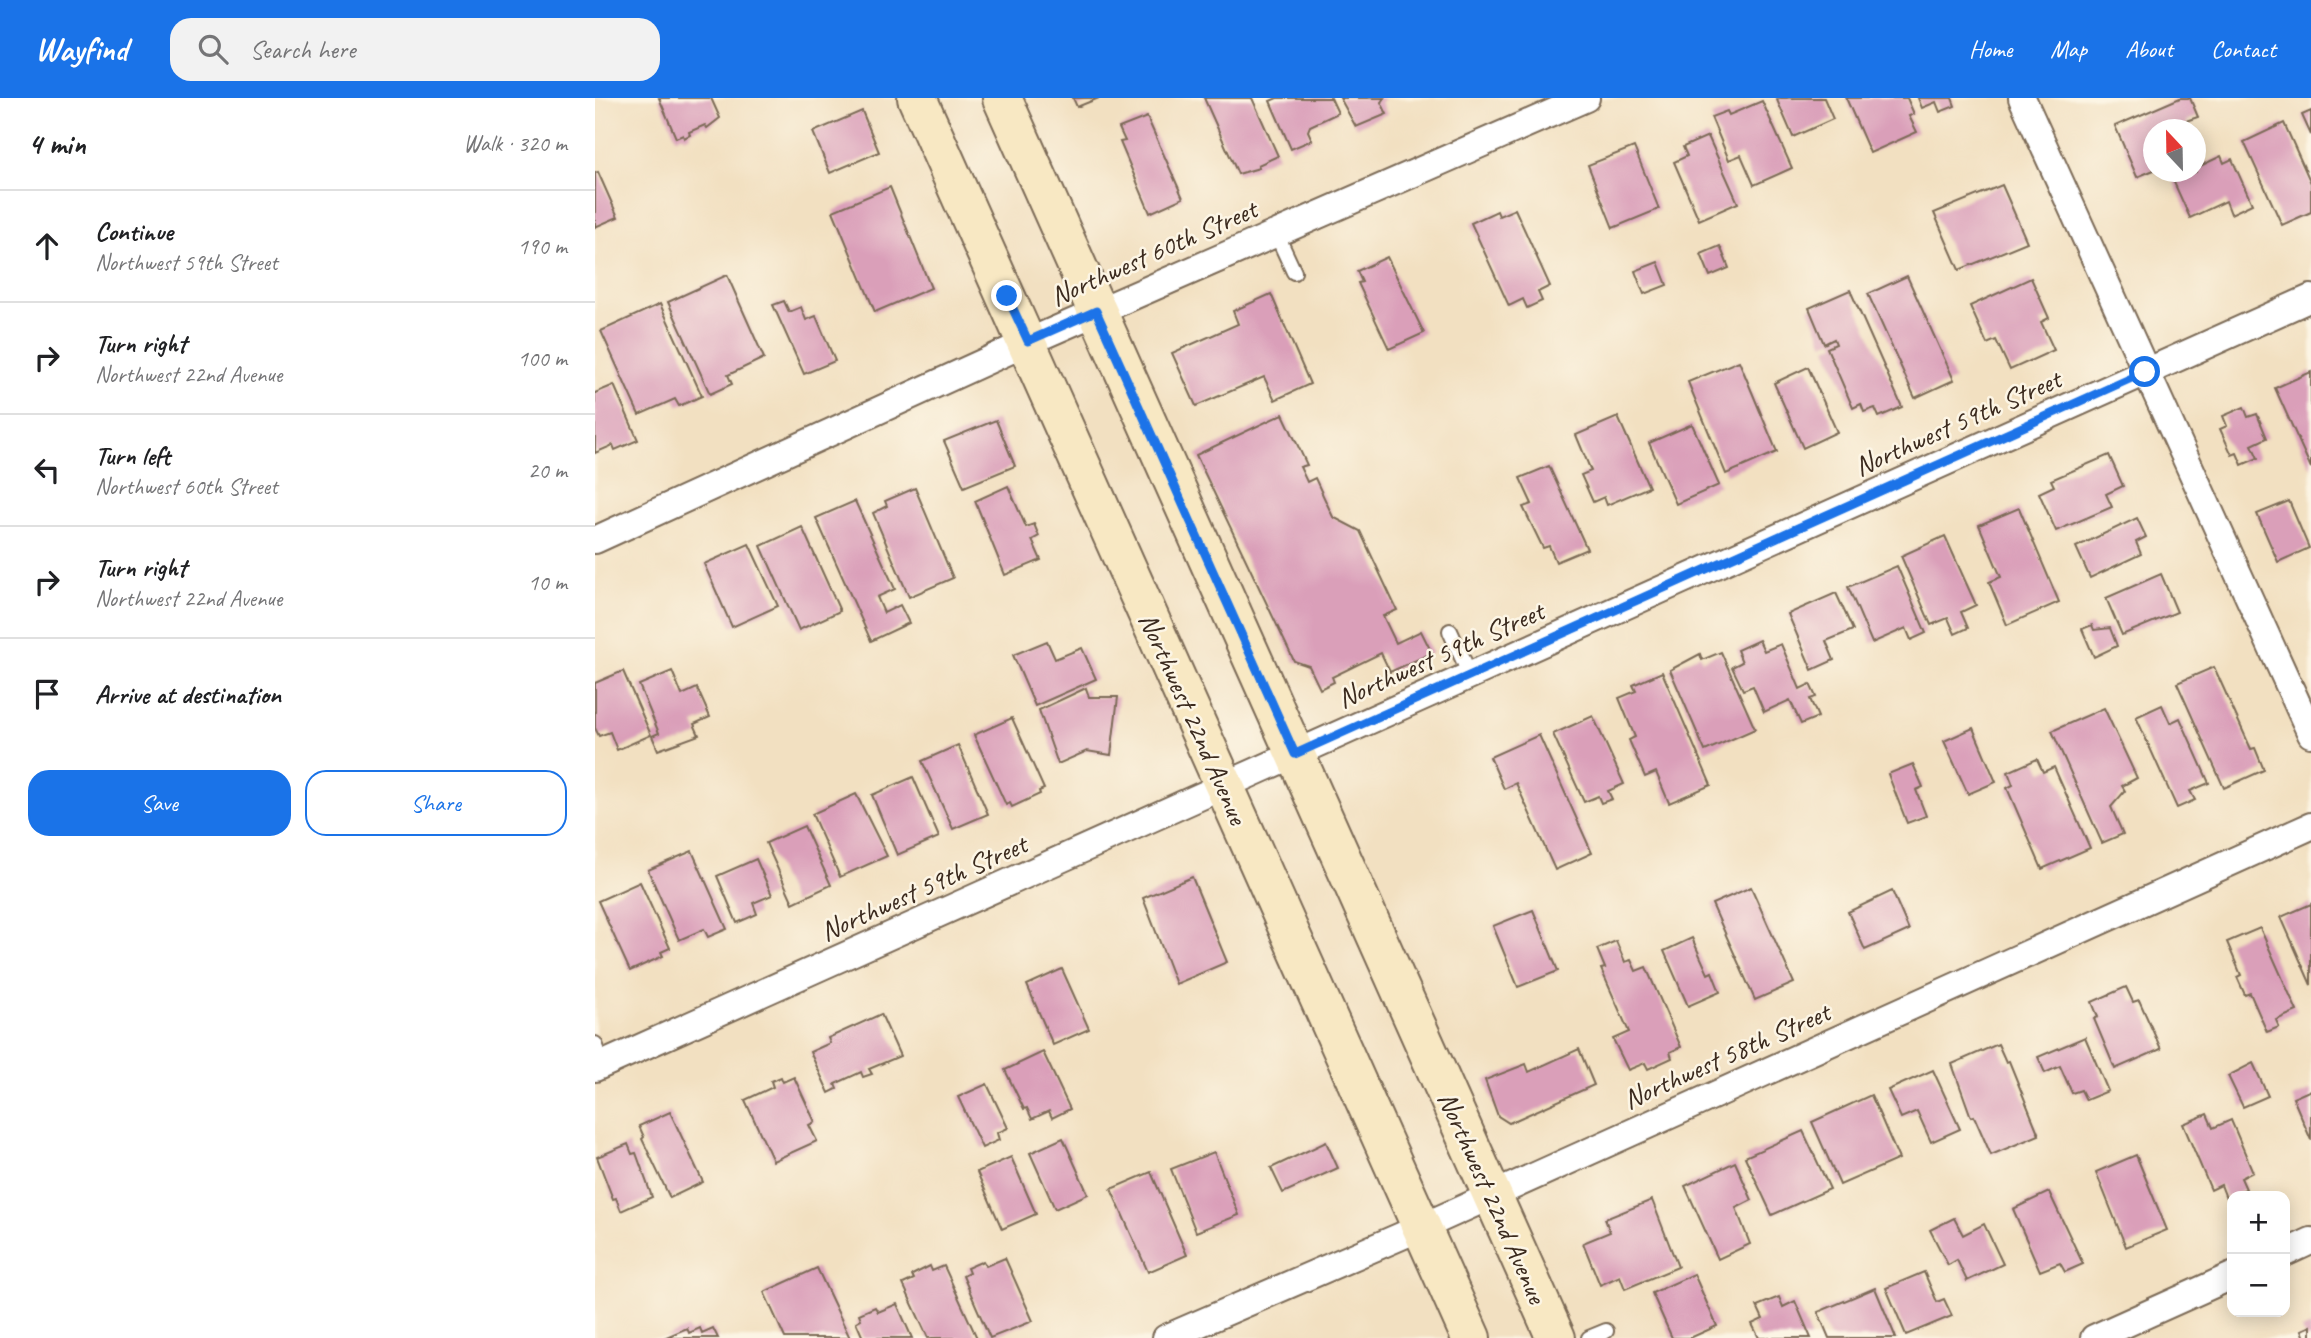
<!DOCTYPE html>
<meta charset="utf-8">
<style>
body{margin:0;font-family:Caveat,sans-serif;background:#f2f2f2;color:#202124}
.controls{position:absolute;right:21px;bottom:21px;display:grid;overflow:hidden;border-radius:14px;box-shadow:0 4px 18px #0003}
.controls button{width:63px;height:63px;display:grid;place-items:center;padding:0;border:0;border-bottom:2px solid #e0e0e0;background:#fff;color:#202124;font:35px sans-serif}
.compass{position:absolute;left:1548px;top:21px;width:63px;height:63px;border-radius:50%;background:#fff;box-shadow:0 4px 18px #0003;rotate:338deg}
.stop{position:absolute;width:21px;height:21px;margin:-16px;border:5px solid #1a73e8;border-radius:50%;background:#fff}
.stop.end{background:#1a73e8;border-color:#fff;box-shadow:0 2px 7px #0008}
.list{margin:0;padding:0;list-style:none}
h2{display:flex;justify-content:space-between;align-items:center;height:91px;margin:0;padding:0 28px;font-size:30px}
h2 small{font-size:23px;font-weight:400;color:#757577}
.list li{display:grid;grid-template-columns:46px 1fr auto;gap:21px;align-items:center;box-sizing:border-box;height:112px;padding:0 28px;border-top:2px solid #e0e0e0}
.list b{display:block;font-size:26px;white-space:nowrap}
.list p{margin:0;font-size:23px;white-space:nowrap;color:#757577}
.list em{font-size:23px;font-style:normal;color:#757577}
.actions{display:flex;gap:14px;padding:21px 28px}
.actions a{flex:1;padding:16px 0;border:2px solid #1a73e8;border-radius:21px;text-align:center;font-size:24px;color:#1a73e8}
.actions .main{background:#1a73e8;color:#fff}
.icon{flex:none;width:38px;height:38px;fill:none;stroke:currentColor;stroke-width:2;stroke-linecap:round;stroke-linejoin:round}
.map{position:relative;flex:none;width:1716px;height:1240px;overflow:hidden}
header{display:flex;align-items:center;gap:42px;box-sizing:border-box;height:98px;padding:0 35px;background:#1a73e8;color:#fff}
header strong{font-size:33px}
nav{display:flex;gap:38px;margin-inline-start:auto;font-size:24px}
.search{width:490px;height:63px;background:#f2f2f2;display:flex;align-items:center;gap:18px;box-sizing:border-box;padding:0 24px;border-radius:21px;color:#757577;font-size:26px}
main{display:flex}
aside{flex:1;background:#fff}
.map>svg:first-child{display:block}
.building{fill:#da9fb9}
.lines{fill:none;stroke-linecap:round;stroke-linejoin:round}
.service-casing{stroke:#7b6a57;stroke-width:18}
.minor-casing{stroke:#7b6a57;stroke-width:30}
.secondary-casing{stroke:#7b6a57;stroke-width:42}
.service{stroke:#fff;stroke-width:14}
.minor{stroke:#fff;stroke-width:26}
.secondary{stroke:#f8e8c3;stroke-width:38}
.route{stroke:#1a73e8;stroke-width:9}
.labels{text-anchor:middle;stroke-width:5;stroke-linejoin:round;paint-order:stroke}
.street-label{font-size:28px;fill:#3b2a1e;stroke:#fcf5e5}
</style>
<header>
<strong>Wayfind</strong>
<div class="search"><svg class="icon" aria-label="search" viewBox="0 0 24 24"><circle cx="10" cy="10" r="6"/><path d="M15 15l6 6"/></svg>Search here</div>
<nav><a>Home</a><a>Map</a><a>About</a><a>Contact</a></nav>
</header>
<main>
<aside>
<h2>4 min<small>Walk · 320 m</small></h2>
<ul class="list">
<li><svg class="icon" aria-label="ahead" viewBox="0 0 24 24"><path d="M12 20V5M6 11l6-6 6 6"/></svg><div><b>Continue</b><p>Northwest 59th Street</p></div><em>190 m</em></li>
<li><svg class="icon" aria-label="right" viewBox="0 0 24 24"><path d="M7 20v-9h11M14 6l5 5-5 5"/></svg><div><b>Turn right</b><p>Northwest 22nd Avenue</p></div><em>100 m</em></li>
<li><svg class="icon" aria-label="left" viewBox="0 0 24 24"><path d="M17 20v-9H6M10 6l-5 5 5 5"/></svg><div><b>Turn left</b><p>Northwest 60th Street</p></div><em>20 m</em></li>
<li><svg class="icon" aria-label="right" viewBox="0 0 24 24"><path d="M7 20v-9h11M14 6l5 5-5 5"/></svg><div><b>Turn right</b><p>Northwest 22nd Avenue</p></div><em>10 m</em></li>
<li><svg class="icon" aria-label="arrive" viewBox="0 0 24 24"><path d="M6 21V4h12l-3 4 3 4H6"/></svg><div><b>Arrive at destination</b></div></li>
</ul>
<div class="actions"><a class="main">Save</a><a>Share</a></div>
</aside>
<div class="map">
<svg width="1716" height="1240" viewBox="0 0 1716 1240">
<rect width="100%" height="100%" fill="#fcf5e5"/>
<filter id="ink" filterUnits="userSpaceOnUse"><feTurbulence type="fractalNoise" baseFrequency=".0143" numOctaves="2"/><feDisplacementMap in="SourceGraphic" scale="14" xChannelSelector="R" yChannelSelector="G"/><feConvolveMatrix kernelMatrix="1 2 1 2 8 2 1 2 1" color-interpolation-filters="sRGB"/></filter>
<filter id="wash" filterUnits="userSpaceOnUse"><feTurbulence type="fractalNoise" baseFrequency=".00686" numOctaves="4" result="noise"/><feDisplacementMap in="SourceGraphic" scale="28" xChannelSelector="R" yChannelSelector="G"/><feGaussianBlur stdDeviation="1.57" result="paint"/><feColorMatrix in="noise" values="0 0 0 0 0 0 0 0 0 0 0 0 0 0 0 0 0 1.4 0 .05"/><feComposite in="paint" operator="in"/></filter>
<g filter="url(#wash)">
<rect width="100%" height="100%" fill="#f2e0c1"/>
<g id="blocks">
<!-- building -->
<g class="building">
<polygon points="64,0 116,0 125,20 112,30 110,27 94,34 95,37 89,40 88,37 81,40"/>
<polygon points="478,0 504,0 482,9"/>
<polygon points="609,0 657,0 683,58 663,67 664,70 643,76"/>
<polygon points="682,0 736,0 743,15 715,28 713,33 717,42 696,51 675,3"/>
<polygon points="745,0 789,0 786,4 792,16 761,29"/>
<polygon points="1186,0 1229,0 1238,21 1198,39 1182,2"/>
<polygon points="1251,0 1312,0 1319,16 1314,18 1322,34 1275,55"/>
<polygon points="1323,0 1357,0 1360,8 1345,14 1341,4 1327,10"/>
<polygon points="1585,0 1595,0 1603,19 1591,23 1594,32 1559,32 1559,72 1542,79 1520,28"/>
<polygon points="1167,3 1197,70 1159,87 1146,57 1134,62 1116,19 1132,13 1134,17"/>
<polygon points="267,13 284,54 235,75 218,34"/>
<polygon points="1716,13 1716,37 1707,17"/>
<polygon points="552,19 588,100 555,115 525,44 530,43 524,30"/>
<polygon points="1689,25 1716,85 1716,114 1687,127 1649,44"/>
<polygon points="1113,38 1143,105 1104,122 1079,64 1092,58 1088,49"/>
<polygon points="1039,49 1064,111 1018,130 993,67"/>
<polygon points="1626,58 1629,65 1637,61 1657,106 1636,116 1631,103 1595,120 1577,80 1601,74 1601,70"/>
<polygon points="3,74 23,119 0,129 0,75"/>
<polygon points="1407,87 1432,144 1364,172 1339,115"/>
<polygon points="295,89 336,190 280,214 238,113"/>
<polygon points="920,111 955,188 943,194 947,203 932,210 928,201 914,208 876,125 902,113 904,118"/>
<polygon points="1125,148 1134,170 1115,178 1106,156"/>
<polygon points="792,159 829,235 794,251 763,185 767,184 762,173"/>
<polygon points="1063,164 1072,187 1049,196 1040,173"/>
<polygon points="132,177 169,260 133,277 137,286 115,296 73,204"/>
<polygon points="1312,178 1359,282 1320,300 1273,196"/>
<polygon points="1436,180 1454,220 1446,224 1459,252 1415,272 1401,242 1392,246 1375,208"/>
<polygon points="1255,192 1307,309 1284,319 1280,310 1269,314 1266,306 1258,310 1232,250 1241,246 1239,241 1229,246 1214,210"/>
<polygon points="676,196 715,286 680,302 669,279 601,308 577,255 643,226 638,213"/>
<polygon points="189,203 194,214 206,209 211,222 221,218 240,263 209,276 178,207"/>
<polygon points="65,206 107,298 84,308 80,301 44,317 6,233"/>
<polygon points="1144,263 1182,354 1131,376 1093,284"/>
<polygon points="1213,269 1242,334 1208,350 1179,285"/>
<polygon points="1716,274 1716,370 1680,290"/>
<polygon points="19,287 43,342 20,352 18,347 0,355 0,295"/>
<polygon points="1649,309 1653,319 1662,316 1672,340 1657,347 1663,360 1647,367 1642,355 1637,357 1625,331 1632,328 1628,318"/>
<polygon points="688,316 712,367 705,369 712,384 720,380 738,419 765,433 802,512 788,518 801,545 826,533 837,555 795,574 786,555 737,579 739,584 725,591 714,568 699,563 601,357"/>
<polygon points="1023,319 1054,389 1012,407 1009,399 998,404 986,377 996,373 981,337"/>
<polygon points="401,322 420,368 369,389 349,343"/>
<polygon points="1097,326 1124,387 1081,406 1054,345"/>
<polygon points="1514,357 1528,388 1511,396 1517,409 1461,433 1444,395 1459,388 1456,382"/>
<polygon points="954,368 992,451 961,464 954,448 948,450 928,409 937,406 925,380"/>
<polygon points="413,388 431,429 439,426 444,438 437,442 446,462 410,477 380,403"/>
<polygon points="320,390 358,480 314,499 278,415 292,408 290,403"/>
<polygon points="260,403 300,491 282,499 289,515 305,507 314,525 276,543 221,420"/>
<polygon points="1694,403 1714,450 1683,464 1662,416"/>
<polygon points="1424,410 1464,504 1412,527 1394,484 1406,479 1384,427"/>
<polygon points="1542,420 1551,439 1541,444 1546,456 1495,480 1481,449"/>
<polygon points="207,429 245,513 204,532 166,448"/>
<polygon points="1350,438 1381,507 1366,514 1373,530 1360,536 1353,520 1336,527 1306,458"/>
<polygon points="154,446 183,508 137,529 109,466"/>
<polygon points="1302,468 1331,535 1316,542 1311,530 1277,545 1253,489"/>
<polygon points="1566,476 1582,514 1527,537 1511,500"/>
<polygon points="1241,495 1258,532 1231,543 1239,562 1217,572 1193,516"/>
<polygon points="1497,527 1499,532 1515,530 1522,548 1499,559 1487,531"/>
<polygon points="1164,542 1169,553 1186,546 1205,591 1215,586 1221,599 1215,601 1223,619 1206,626 1195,602 1169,614 1158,588 1148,592 1137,569 1147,564 1142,552"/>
<polygon points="452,543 460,561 487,550 501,581 440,608 418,557"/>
<polygon points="1126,554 1160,631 1110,653 1075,572 1105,556 1107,562"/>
<polygon points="1619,569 1656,651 1660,650 1669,672 1629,690 1582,585"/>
<polygon points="28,573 56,637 22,652 15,634 4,638 0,630 0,585"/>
<polygon points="77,573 87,597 102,590 115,619 99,626 104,637 63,652 57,638 64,635 44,587"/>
<polygon points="1067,574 1116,687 1074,705 1061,674 1050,679 1034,642 1040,639 1024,600 1041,593 1038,587"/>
<polygon points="491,590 494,599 523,599 516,657 492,653 463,666 444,612"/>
<polygon points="1567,607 1575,625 1585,620 1614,685 1595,693 1600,702 1582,710 1541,619"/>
<polygon points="1509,610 1542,680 1527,688 1530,693 1516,709 1528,736 1507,745 1457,633"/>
<polygon points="998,618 1029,686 1013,693 1017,701 1006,705 1003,698 989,704 958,636"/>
<polygon points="417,620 449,691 444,693 445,696 417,709 415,705 411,707 379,637"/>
<polygon points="1378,630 1401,684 1373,696 1349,643"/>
<polygon points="944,637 997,755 960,772 921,685 909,691 895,659"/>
<polygon points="363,647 393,716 358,731 327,663"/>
<polygon points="1442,661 1448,674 1459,669 1495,750 1447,771 1412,690 1418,687 1413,674"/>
<polygon points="1318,666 1328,689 1321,692 1331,718 1312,725 1293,676"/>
<polygon points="318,679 344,739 302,757 277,697"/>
<polygon points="261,696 292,758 245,779 217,716"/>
<polygon points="209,728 236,787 198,805 171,745"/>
<polygon points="97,753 132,831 113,839 109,831 84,842 53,772"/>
<polygon points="161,761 177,797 158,805 162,816 142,825 122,778"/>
<polygon points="597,779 632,864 581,886 548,800"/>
<polygon points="45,784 75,850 66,854 68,858 35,873 3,803"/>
<polygon points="1156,789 1199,885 1160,902 1117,806"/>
<polygon points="1297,793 1314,832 1270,852 1253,814"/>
<polygon points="1716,806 1716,887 1686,819"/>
<polygon points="938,812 963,873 923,889 898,828"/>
<polygon points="1665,830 1702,913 1681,922 1684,929 1672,934 1655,895 1650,897 1642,879 1646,877 1632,844"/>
<polygon points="1097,840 1113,876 1117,874 1125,894 1093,908 1069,853"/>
<polygon points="1021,843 1030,864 1036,862 1041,873 1051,869 1086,949 1075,954 1077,960 1053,971 1050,965 1033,972 1018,941 1034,934 1006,871 1010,870 1002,851"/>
<polygon points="467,871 494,931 458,947 432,887"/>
<polygon points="1531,889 1538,904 1544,902 1566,951 1520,971 1499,921 1503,919 1497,904"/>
<polygon points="286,916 305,958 274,971 277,976 268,979 266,974 240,986 242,991 234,995 215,954 235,945 233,940"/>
<polygon points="1490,939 1513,993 1491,1002 1486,992 1477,995 1465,968 1450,975 1443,959"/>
<polygon points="1403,946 1411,964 1414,963 1444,1037 1396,1057 1379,1018 1376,1019 1357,966"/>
<polygon points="984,951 999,987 914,1025 903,1018 890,982 931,966 934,974"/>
<polygon points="448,954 475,1011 457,1020 454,1013 437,1021 432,1010 429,1011 410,972"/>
<polygon points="1658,965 1673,998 1648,1009 1633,978"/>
<polygon points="1338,972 1365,1031 1336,1044 1322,1013 1306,1020 1293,992"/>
<polygon points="186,979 188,984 199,979 220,1024 214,1027 222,1043 178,1063 150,1002 178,989 176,983"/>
<polygon points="392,986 413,1030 402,1035 404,1042 387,1050 363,999"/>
<polygon points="1716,992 1716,1042 1698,1000"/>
<polygon points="1276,997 1304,1061 1245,1087 1217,1024"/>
<polygon points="75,1014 108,1084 75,1100 47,1041 49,1039 44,1028"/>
<polygon points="1612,1016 1618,1030 1636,1022 1658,1074 1646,1080 1651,1091 1631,1100 1626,1087 1616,1092 1588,1026"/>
<polygon points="1208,1033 1235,1091 1177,1117 1150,1059"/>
<polygon points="468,1040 493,1096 460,1111 435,1055"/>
<polygon points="731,1044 743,1070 688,1095 676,1070"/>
<polygon points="33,1046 37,1056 41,1055 57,1099 26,1113 21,1100 18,1101 2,1059"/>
<polygon points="619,1054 644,1117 601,1134 576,1071"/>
<polygon points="1541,1057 1572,1132 1531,1149 1501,1074"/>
<polygon points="416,1059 441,1116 407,1131 382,1074"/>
<polygon points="1140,1064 1157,1102 1141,1110 1155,1146 1123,1161 1090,1088"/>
<polygon points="556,1074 592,1157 553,1174 516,1091"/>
<polygon points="1454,1094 1488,1166 1470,1174 1465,1165 1445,1173 1418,1111"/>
<polygon points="1057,1102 1083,1169 1030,1191 1025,1178 1005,1187 988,1145 1015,1134 1010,1121"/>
<polygon points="1359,1120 1368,1137 1389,1126 1408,1166 1372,1183 1362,1162 1353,1167 1335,1132"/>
<polygon points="410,1160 438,1223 395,1240 368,1178 374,1175 372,1170 388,1163 391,1168"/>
<polygon points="335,1168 337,1173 349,1168 382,1240 333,1240 308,1186 319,1181 317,1177"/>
<polygon points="222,1170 255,1240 190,1240 169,1194"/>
<polygon points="1329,1174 1342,1204 1349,1201 1357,1218 1311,1237 1291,1190"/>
<polygon points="1099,1176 1122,1228 1095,1240 1077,1240 1057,1195"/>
<polygon points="1280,1190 1301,1240 1234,1240 1223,1214"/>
<polygon points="1184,1199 1188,1209 1200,1203 1216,1240 1164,1240 1157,1226 1168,1221 1162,1208"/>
<polygon points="302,1206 317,1240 268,1240 261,1224 266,1221 264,1216 280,1209 283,1214"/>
<polygon points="1716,1228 1716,1240 1710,1240 1707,1232"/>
<polygon points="92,1230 94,1235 105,1230 107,1235 118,1230 123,1240 69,1240"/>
</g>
</g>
</g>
<g filter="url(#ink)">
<use href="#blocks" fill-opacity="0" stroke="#7b6a57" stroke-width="2"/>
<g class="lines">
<!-- service casing -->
<g class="service-casing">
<g id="service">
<polyline points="681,135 699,174"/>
<polyline points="855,533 875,577"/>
<polyline points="0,946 8,966"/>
<polyline points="994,1240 1011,1233"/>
</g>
</g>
<!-- minor casing -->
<g class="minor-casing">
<g id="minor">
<polyline points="1427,0 1716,636"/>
<polyline points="0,442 433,244 991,0"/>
<polyline points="0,970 1716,200"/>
<polyline points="1690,1155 1716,1143"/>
<polyline points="571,1240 827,1129 1716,728"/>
<polyline points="1499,1240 1637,1178"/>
</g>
</g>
<!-- secondary casing -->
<g class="secondary-casing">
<g id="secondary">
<polyline points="322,0 876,1240"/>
<polyline points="407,0 961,1240"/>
</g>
</g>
<!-- service -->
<use href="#service" class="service"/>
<!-- minor -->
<use href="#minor" class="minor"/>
<!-- secondary -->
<use href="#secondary" class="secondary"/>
</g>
</g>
<g class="lines" filter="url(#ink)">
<!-- route -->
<polyline class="route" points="412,198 433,243 501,213 700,656 1550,274"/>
</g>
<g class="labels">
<!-- street labels -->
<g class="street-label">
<text transform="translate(558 154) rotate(-24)" y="10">Northwest 60th Street</text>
<text transform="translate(1362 324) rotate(-24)" y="10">Northwest 59th Street</text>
<text transform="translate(845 556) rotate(-24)" y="10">Northwest 59th Street</text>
<text transform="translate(599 620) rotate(66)" y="10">Northwest 22nd Avenue</text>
<text transform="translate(328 789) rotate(-24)" y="10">Northwest 59th Street</text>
<text transform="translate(1131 957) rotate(-24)" y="10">Northwest 58th Street</text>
<text transform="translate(898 1099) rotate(66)" y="10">Northwest 22nd Avenue</text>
</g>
</g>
</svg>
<div class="controls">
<button>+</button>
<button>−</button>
</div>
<svg class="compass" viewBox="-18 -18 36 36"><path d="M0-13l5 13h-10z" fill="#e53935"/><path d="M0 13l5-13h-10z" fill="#757577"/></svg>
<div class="stop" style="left:1550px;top:274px"></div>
<div class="stop end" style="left:412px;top:198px"></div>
</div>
</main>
